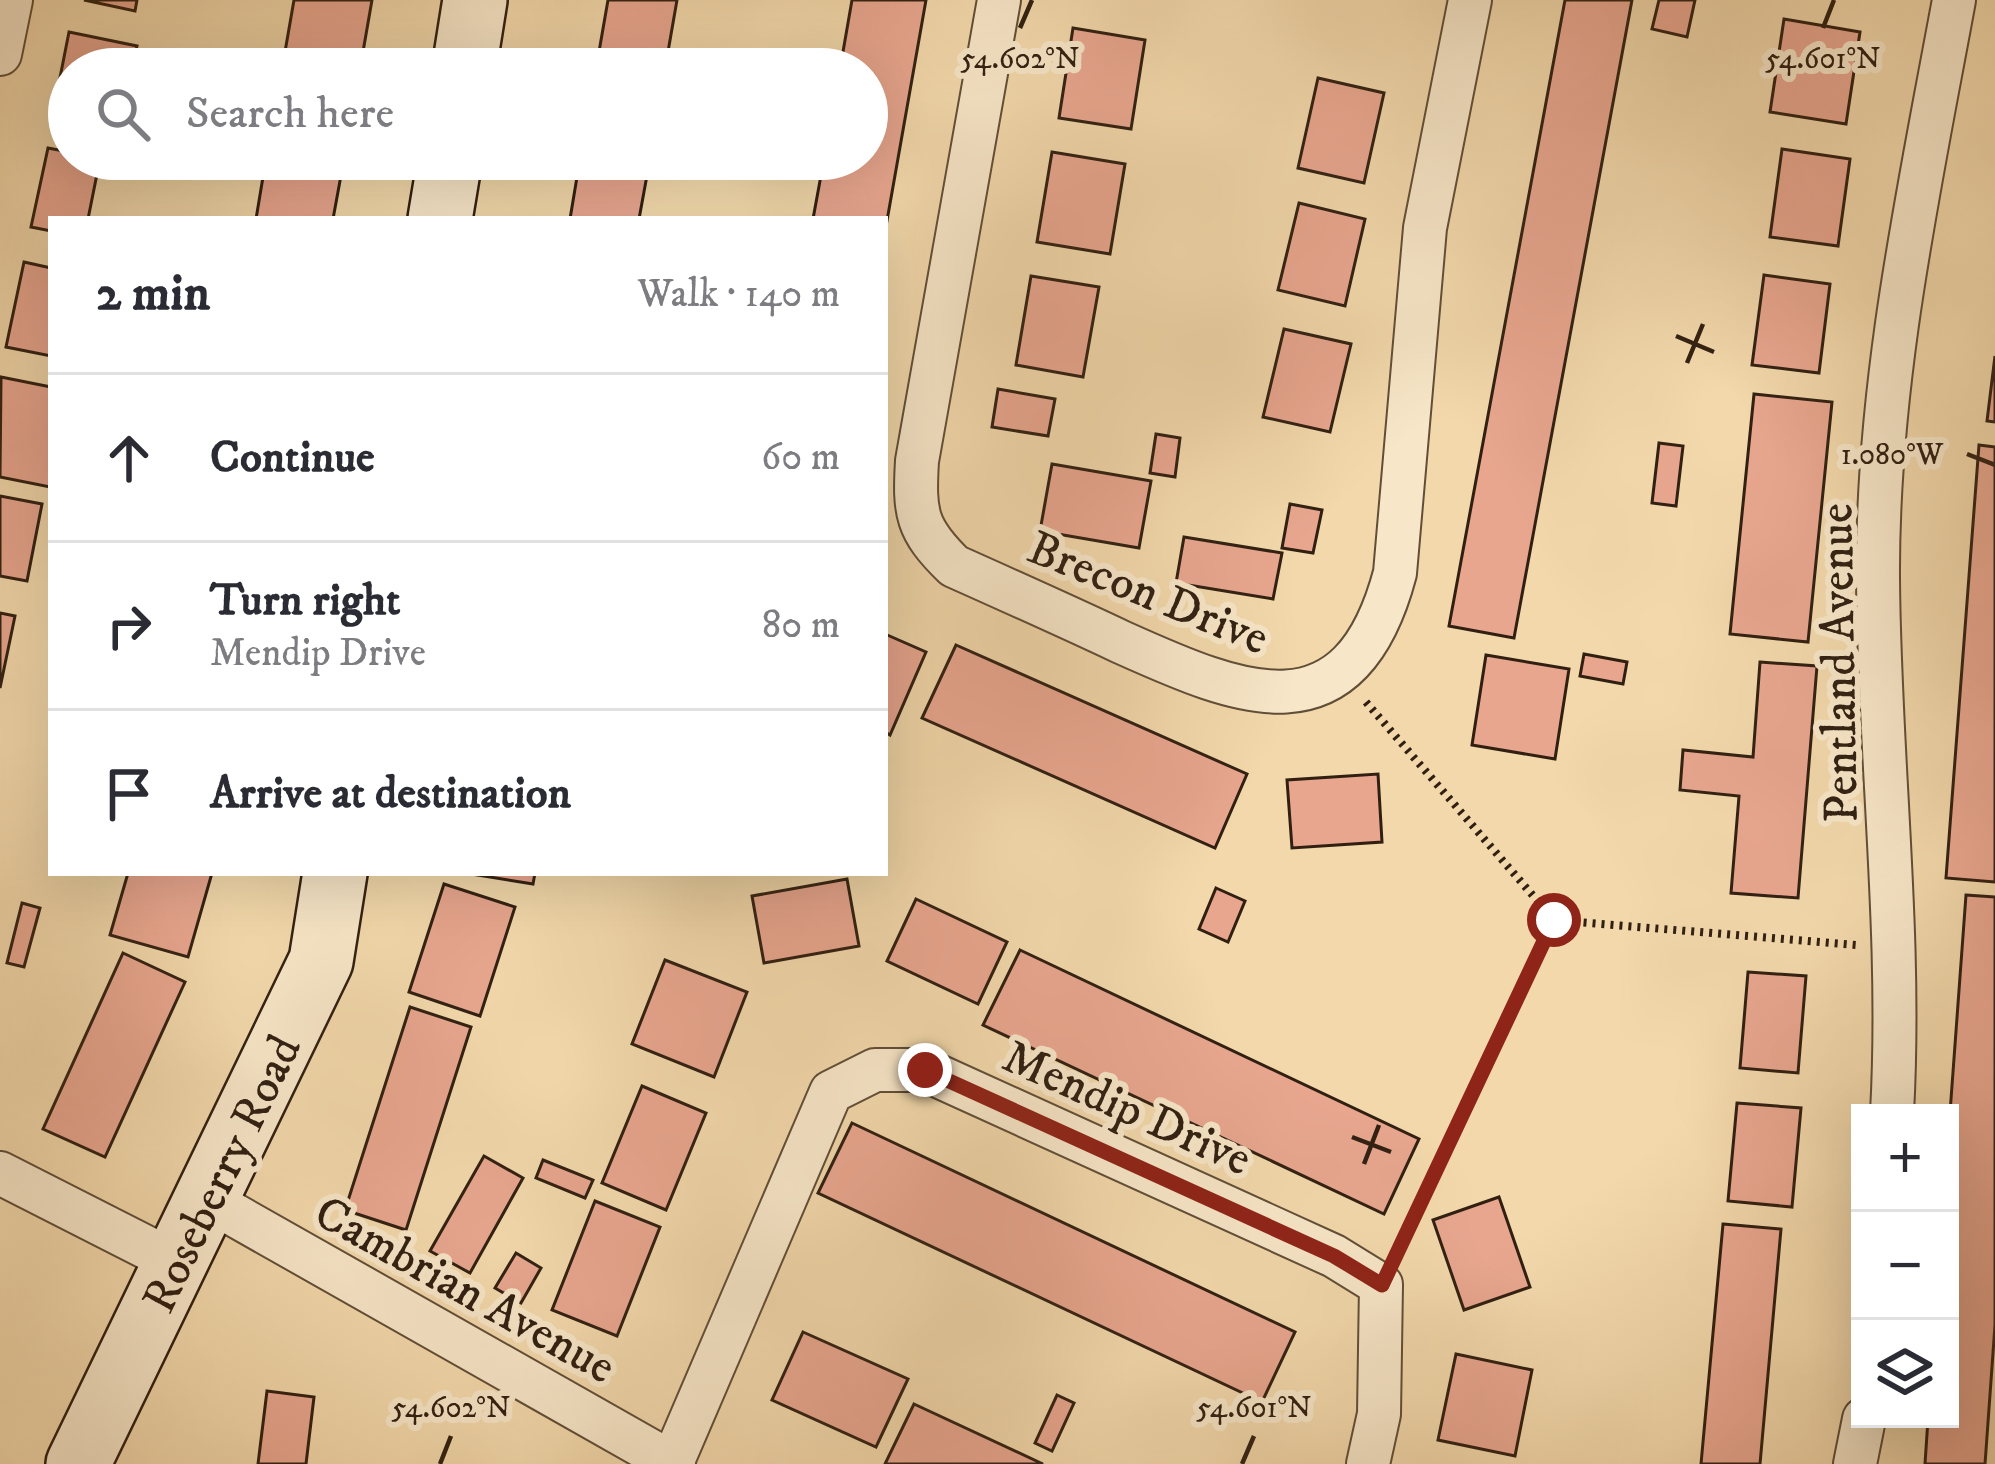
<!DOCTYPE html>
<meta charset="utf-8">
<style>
body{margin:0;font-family:"IM FELL DW Pica",serif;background:#f7f7f7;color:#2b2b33}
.controls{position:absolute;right:36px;bottom:36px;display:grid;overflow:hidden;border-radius:0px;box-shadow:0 12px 48px #0002}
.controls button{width:108px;height:108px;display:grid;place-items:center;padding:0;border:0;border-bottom:3px solid #e1e1e2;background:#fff;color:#2b2b33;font:60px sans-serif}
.stop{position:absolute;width:36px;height:36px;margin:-27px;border:9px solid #8f2418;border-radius:50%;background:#fff}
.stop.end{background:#8f2418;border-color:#fff;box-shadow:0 3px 12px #0008}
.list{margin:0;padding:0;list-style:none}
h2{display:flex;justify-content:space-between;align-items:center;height:156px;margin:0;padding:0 48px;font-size:51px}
h2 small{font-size:39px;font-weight:400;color:#7c7c81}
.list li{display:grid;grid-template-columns:78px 1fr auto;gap:36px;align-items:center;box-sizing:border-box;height:168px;padding:0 48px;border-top:3px solid #e1e1e2}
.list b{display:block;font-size:45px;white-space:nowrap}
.list p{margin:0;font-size:39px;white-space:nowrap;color:#7c7c81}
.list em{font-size:39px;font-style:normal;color:#7c7c81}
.icon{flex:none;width:66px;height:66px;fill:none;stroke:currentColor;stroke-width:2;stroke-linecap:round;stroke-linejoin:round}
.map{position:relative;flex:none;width:1995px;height:1464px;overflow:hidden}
.search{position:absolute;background:#fff;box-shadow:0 12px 48px #0002;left:48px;top:48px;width:840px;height:132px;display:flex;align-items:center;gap:30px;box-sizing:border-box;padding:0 42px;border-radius:66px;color:#7c7c81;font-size:45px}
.panel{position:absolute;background:#fff;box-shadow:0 12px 48px #0002;left:48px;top:216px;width:840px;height:660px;border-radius:0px}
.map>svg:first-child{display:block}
.building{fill:#e8a68f;stroke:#312012;stroke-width:3}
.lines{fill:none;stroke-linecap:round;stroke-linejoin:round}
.street-casing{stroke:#614e38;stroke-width:46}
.secondary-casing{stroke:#312012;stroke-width:68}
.path{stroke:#312012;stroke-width:8;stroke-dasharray:3 6;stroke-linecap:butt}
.street{stroke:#f7e6c8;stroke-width:42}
.secondary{stroke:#f7e6c8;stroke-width:63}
.route{stroke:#8f2418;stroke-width:15}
.ticks{fill:none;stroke:#312012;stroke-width:4.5}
.labels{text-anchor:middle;stroke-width:12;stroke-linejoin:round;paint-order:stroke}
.street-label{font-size:48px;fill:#312012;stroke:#f7e6c8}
.ticks-label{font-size:30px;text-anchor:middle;fill:#312012;stroke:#f7e6c8;stroke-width:12;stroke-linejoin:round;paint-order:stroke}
</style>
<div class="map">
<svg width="1995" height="1464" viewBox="0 0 1995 1464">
<rect width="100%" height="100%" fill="#f2d8ab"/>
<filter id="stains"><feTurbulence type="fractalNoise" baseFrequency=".00167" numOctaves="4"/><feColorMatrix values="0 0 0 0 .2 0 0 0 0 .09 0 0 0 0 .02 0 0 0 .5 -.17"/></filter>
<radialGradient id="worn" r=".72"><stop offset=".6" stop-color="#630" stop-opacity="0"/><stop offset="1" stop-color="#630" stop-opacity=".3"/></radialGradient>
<!-- building -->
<g class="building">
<polygon points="84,0 137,0 135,11"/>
<polygon points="294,0 372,0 360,69 282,69"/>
<polygon points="608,0 677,0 665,69 596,69"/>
<polygon points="852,0 926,0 885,232 885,219 813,219 824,159 867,159 867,69 840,69"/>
<polygon points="1565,0 1632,0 1514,638 1449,626"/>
<polygon points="1659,0 1695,0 1687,37 1652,29"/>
<polygon points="1784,19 1860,32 1846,124 1770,112"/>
<polygon points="1073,28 1145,40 1131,129 1059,118"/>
<polygon points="69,32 137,46 132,69 69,69 69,116 53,113"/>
<polygon points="1318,78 1384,93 1364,183 1298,168"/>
<polygon points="48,148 69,152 69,159 100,159 88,219 51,219 51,231 31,227"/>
<polygon points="1782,149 1850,159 1838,246 1770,237"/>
<polygon points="1052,152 1125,164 1110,254 1037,242"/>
<polygon points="266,159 344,159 333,219 256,219"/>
<polygon points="580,159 650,159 639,219 570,219"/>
<polygon points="1299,203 1365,219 1345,306 1278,290"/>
<polygon points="24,262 51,268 51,356 6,347"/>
<polygon points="1764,275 1830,284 1819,373 1752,365"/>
<polygon points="1031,276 1099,287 1083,377 1016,365"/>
<polygon points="1284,329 1351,344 1330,432 1263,417"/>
<polygon points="1995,356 1995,422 1987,421"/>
<polygon points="1,377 51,387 50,487 0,477"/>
<polygon points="998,389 1055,399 1048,436 992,427"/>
<polygon points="1754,394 1832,402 1808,642 1730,634"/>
<polygon points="1156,434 1180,438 1175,477 1150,473"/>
<polygon points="1659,443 1683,446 1676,506 1652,503"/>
<polygon points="1979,445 1995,447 1995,882 1946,878"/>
<polygon points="1052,464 1151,481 1139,548 1040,531"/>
<polygon points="0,496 42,504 27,581 0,576"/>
<polygon points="1290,504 1322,510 1313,553 1282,548"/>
<polygon points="1184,537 1282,553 1273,599 1176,583"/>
<polygon points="0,613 15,616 0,688"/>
<polygon points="885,634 926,652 890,735 885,732"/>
<polygon points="956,645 1247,774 1215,848 922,718"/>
<polygon points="1584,654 1627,662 1623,684 1580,676"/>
<polygon points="1486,655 1569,669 1555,759 1472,745"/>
<polygon points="1760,662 1817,666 1798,898 1731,893 1739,796 1680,790 1683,750 1753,757"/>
<polygon points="1378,774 1382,842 1292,848 1287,780"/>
<polygon points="128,873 212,873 188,957 110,935"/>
<polygon points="465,873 535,873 533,884"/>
<polygon points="847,879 859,946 764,963 752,896"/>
<polygon points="444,884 515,907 480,1016 409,992"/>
<polygon points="1216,888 1245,901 1228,942 1199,929"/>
<polygon points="1966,895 1995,897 1995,1325 1985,1464 1925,1464 1928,1419 1950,1419 1950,1113"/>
<polygon points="916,899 1007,942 978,1004 887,961"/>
<polygon points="22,903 40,908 24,967 7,963"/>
<polygon points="1020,950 1419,1139 1384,1214 983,1025"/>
<polygon points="123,953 185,982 105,1157 43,1129"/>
<polygon points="665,960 747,992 714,1077 632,1044"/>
<polygon points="1748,972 1806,976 1798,1073 1740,1068"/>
<polygon points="410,1007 471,1027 406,1230 345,1210"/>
<polygon points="642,1086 706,1113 666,1210 602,1183"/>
<polygon points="1737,1103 1801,1108 1792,1207 1728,1201"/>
<polygon points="852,1123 1295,1332 1262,1402 818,1193"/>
<polygon points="484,1156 523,1178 470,1273 430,1251"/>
<polygon points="543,1160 593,1180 585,1198 536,1178"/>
<polygon points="1499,1197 1530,1287 1464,1310 1433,1220"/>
<polygon points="595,1201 660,1227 617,1336 552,1310"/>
<polygon points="1723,1224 1781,1229 1760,1464 1701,1464"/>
<polygon points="516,1253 541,1268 521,1303 495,1288"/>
<polygon points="803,1332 908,1379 876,1447 772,1400"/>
<polygon points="1456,1354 1532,1370 1515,1456 1438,1440"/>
<polygon points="267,1391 314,1397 306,1464 258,1464"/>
<polygon points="1057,1395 1074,1403 1052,1451 1035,1443"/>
<polygon points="914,1404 1043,1464 885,1464"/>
</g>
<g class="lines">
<!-- street casing -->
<g class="street-casing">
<g id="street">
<path d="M999 0 917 461C914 513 916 529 954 566 1010 591 1066 616 1121 642 1241 696 1350 743 1395 573L1425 228 1470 0"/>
<polyline points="0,54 11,0"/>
<path d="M1892 1113C1902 933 1879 756 1878 577 1877 382 1919 190 1954 0"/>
<polyline points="0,1173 179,1264"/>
<polyline points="208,1200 674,1464"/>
<polyline points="672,1463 831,1092 875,1070 925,1070 1334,1256 1381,1285 1379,1414 1368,1464"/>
<polyline points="1855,1464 1864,1419"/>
</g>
</g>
<!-- secondary casing -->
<g class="secondary-casing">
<g id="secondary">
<polyline points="464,69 475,0"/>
<polyline points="440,219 450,159"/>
<polyline points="78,1464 321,961 335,873"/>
</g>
</g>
<!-- path -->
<g class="path">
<polyline points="1366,702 1554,920"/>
<polyline points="1397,1251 1554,920 1856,945"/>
</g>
<!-- street -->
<use href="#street" class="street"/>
<!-- secondary -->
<use href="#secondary" class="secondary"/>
</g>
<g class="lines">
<!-- route -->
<polyline class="route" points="925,1070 1334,1256 1382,1285 1554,920"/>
</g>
<!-- ticks -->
<path class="ticks" d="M1020 28 1032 0M1823 28 1834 0M1676 336 1714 352M1687 363 1703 324M1967 454 1995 465M1352 1137 1391 1152M1364 1164 1379 1125M440 1464 451 1436M1242 1464 1254 1436"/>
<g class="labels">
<!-- street labels -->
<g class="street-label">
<text transform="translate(1149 591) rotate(22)" y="17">Brecon Drive</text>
<text transform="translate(1837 663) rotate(-91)" y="17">Pentland Avenue</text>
<text transform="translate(1128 1106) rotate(24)" y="17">Mendip Drive</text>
<text transform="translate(220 1173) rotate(-64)" y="17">Roseberry Road</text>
<text transform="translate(466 1288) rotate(29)" y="17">Cambrian Avenue</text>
</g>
</g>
<g class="ticks-label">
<text x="1020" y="68">54.602°N</text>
<text x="1823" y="68">54.601°N</text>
<text x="1892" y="464">1.080°W</text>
<text x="451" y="1417">54.602°N</text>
<text x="1254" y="1417">54.601°N</text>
</g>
<rect width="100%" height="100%" filter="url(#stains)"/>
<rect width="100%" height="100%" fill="url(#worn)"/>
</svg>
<div class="controls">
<button>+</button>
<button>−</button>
<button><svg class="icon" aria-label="layers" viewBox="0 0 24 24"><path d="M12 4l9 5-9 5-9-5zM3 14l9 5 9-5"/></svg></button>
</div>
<div class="stop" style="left:1554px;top:920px"></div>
<div class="stop end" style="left:925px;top:1070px"></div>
<div class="search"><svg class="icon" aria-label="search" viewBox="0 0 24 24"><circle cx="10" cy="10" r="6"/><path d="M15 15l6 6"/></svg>Search here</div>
<section class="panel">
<h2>2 min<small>Walk · 140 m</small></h2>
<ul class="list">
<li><svg class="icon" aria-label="ahead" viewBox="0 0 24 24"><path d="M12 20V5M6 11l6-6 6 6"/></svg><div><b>Continue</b></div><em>60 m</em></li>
<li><svg class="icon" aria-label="right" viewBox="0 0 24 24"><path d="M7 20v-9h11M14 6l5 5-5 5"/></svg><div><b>Turn right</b><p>Mendip Drive</p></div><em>80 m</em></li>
<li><svg class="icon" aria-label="arrive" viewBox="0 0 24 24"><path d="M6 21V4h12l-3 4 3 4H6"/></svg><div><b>Arrive at destination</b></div></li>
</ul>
</section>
</div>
